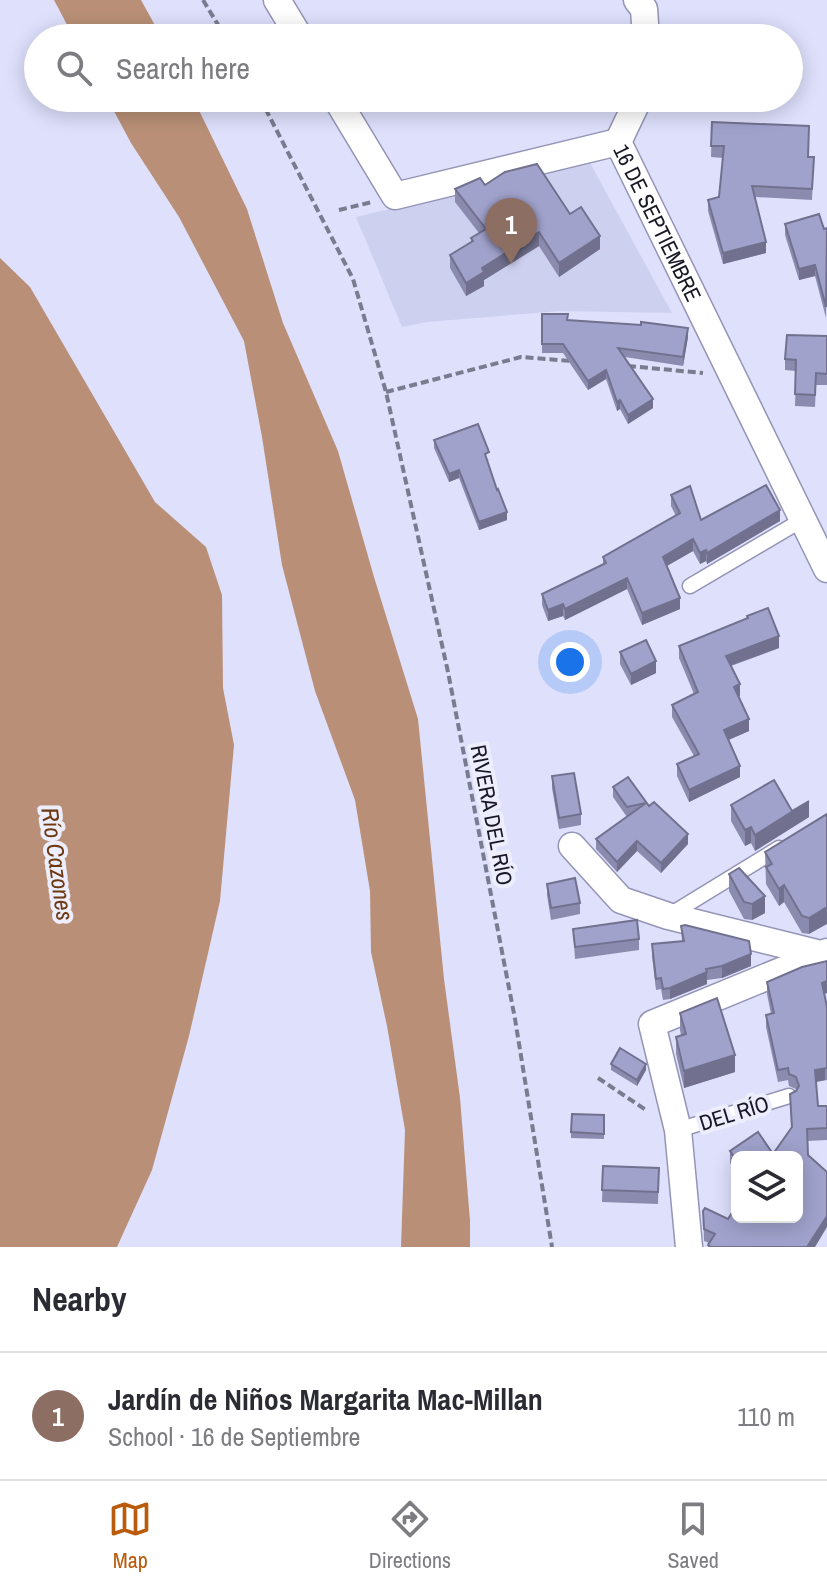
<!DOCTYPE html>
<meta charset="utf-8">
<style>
body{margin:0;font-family:"Archivo Narrow",sans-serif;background:#f7f7f7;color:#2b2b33}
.controls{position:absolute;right:24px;bottom:24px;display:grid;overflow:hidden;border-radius:12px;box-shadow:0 4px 20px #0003}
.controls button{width:72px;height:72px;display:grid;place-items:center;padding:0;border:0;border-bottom:2px solid #e1e1e2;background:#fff;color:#2b2b33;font:40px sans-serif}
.you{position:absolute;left:570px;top:662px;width:28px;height:28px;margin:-20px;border:6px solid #fff;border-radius:50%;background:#1a73e8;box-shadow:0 0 0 12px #1a73e833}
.badge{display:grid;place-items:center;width:52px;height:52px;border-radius:50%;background:#b95b0a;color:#fff;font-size:26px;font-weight:700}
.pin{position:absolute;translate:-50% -66px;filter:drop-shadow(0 2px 4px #0008)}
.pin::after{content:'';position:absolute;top:42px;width:28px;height:24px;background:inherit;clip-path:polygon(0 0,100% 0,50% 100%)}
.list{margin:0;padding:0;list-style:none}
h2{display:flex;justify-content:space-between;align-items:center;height:104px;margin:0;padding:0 32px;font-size:34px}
h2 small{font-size:26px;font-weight:400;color:#7c7c81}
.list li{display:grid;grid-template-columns:52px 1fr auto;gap:24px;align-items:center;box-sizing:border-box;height:128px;padding:0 32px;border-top:2px solid #e1e1e2}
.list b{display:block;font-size:30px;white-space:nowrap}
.list p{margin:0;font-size:26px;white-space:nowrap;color:#7c7c81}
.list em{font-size:26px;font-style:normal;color:#7c7c81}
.icon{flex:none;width:44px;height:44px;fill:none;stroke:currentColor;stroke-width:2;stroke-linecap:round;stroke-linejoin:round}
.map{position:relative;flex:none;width:827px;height:1247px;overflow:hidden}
.search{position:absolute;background:#fff;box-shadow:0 4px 20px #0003;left:24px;right:24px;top:24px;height:88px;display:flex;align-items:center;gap:20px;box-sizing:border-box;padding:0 28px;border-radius:44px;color:#7c7c81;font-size:30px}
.sheet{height:232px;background:#fff}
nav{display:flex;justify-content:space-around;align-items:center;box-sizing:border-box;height:112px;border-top:2px solid #e1e1e2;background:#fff;font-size:22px;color:#7c7c81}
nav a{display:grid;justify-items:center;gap:4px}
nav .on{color:#b95b0a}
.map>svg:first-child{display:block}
.built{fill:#ced0f0}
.water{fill:#b99077}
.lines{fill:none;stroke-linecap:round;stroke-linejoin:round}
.lane-casing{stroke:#9495b6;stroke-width:17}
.street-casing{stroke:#9495b6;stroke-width:29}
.path{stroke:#797b8f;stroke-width:4;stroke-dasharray:8 4;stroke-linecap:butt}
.lane{stroke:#fff;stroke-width:14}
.street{stroke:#fff;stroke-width:26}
.wall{fill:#8a8baf}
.shaded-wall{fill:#71718f}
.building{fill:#a1a2cc;stroke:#71718f;stroke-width:2}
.labels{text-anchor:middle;stroke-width:8;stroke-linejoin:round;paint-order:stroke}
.street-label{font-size:22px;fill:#171824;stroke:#edeefd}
.water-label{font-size:24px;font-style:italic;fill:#6e3811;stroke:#edeefd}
</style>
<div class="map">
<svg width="827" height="1247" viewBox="0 0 827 1247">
<rect width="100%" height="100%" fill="#dee0fc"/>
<!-- built -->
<polygon class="built" points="589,161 672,313 560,311 427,322 402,327 356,217"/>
<!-- water -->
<g class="water">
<polygon points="54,0 141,0 162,38 74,38"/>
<polygon points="107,98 193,98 247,209 283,323 338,451 374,577 418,719 444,979 460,1098 470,1221 470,1247 401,1247 405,1130 387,1026 371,952 370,891 355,800 315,691 282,565 262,437 244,341 179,217 131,143"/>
<polygon points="0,258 30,287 155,502 206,547 222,595 223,688 234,745 220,901 189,1036 152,1170 117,1247 0,1247"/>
</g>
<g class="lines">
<!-- lane casing -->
<g class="lane-casing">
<g id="lane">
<polyline points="690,586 802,520"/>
<polyline points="668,916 779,848"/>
<polyline points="678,1130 789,1096"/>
</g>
</g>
<!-- street casing -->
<g class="street-casing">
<g id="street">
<polyline points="277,0 300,38"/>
<polyline points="637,0 644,9 646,38"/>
<polyline points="336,98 395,196 618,142"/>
<path id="s1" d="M618 142 827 569"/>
<polyline points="618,142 639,98"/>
<polyline points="572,846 621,900 668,916 821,954"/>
<polyline points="689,1247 678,1130 652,1024 827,952"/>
</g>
</g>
<!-- path -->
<g class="path">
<polyline points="203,0 226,38"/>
<polyline points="260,98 353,279 386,392 448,672 515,1019 552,1247"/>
<polyline points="339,210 372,202"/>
<polyline points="628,366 703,373"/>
<polyline points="386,392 521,357 571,361"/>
<polyline points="598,1078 646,1110"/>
</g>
<!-- lane -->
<use href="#lane" class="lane"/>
<!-- street -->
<use href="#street" class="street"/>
</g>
<!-- wall -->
<g class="wall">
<polygon points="712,122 808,157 814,157 812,200 755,197 766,253 723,264 708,211 708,200 719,197 723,158 711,157"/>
<polygon points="485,185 570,214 600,249 559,277 539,246 484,280 484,286 466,296 450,268 450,255 471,242 471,238 479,233 455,202 455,189"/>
<polygon points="785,224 824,229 827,228 826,318 815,276 799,280 785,235"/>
<polygon points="542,314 567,320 641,325 688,337 683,366 625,357 653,408 628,424 620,409 617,411 606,379 588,390 563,353 542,353"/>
<polygon points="827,336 827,385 816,385 815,407 795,406 796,371 785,370 785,359"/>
<polygon points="434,440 489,460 487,461 507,520 479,530 459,478 449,482 434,448"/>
<polygon points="671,495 701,520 780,521 707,564 706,561 700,564 693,551 667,566 680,609 642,625 627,589 565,620 563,616 548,621 542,605 542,594 603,565 603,557 676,516 671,506"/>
<polygon points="747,616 779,648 731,666 740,696 738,697 749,731 728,740 740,777 689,802 677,776 677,764 694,756 672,717 672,705 694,694 679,658 679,646 747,619"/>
<polygon points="620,652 656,673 631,685 620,664"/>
<polygon points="552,776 581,814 581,825 559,829 552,788"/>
<polygon points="613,787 649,806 688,844 661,873 637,851 617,872 596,849 596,839 627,817 613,797"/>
<polygon points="731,805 792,811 809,817 755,851 751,843 745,846 731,821"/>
<polygon points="827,814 809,934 802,933 784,902 779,906 766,884 765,852"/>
<polygon points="729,874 765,913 752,920 744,919 729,891"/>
<polygon points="547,884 580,903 580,914 551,920 547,895"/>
<polygon points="681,926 751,966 722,978 707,980 707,984 670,999 663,1000 661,989 656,990 652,956 652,944 682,941"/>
<polygon points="573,929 639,939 639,950 575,959"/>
<polygon points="767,982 824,994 827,1007 827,1080 816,1082 818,1106 827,1106 827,1140 807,1141 815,1247 708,1247 709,1243 704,1241 703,1211 728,1219 797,1217 737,1157 737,1173 730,1163 730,1151 773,1154 791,1128 790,1094 796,1091 796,1089 789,1086 788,1080 778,1082 766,1027 766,1015 771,1014 767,994"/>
<polygon points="680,1013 735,1072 684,1088 676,1054 676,1037 681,1035 680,1030"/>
<polygon points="611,1064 646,1070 637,1086 611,1070"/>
<polygon points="604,1115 604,1139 571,1138 571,1132"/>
<polygon points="603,1166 659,1168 658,1204 602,1202"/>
</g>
<!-- shaded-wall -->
<g class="shaded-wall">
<polygon points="539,232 539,246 484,280 484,286 466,296 466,283 482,268"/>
<polygon points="600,236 600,249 559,277 559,263"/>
<polygon points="766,242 766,253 723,264 723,253"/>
<polygon points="815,265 815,276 799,280 799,269"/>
<polygon points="688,328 688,337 683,366 683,357"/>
<polygon points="606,370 606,379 588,390 588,381"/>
<polygon points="653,399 653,408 628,424 628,415"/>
<polygon points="620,400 620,409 617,411 617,402"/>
<polygon points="459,470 459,478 449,482 449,474"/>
<polygon points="780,510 780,521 707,564 707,553"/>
<polygon points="507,512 507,520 479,530 479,522"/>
<polygon points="693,539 693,551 663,568 663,557"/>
<polygon points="706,550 706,561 700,564 700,553"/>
<polygon points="627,578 627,589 565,620 565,609"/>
<polygon points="680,598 680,609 642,625 642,613"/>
<polygon points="563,604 563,616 548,621 548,610"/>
<polygon points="779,636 779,648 726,667 726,656"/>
<polygon points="656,661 656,673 631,685 631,674"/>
<polygon points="740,684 740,696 734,699 734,687"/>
<polygon points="749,719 749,731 724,742 724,730"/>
<polygon points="740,766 740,777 689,802 689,790"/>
<polygon points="809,801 809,817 755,851 755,835"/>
<polygon points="751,827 751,843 745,846 745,830"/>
<polygon points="688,834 688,844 661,873 661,863"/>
<polygon points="637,841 637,851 617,872 617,862"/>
<polygon points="784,885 784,902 779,906 779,889"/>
<polygon points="765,896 765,913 752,920 752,904"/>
<polygon points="827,907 827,924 809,934 809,918"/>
<polygon points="751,954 751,966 722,978 722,966"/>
<polygon points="707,972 707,984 670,999 670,988"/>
<polygon points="827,981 827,993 822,995 822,983"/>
<polygon points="735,1055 735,1072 684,1088 684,1071"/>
<polygon points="646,1064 646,1070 637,1086 637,1080"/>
<polygon points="825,1068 825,1080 815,1082 815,1070"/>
<polygon points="827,1216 827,1227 815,1247 807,1247"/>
</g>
<!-- building -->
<g class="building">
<polygon points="712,122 809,126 808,157 814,157 812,189 752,186 766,242 723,253 708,200 719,197 724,146 711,146"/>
<polygon points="537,164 570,214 581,207 600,236 559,263 539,232 482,268 484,272 466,283 450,255 473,241 471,238 486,229 455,189 480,178 485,185 505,172"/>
<polygon points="819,214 824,229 827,228 826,307 815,265 799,269 785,224"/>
<polygon points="542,314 568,314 567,320 641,325 641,322 688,328 683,357 618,348 653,399 628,415 620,400 617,402 606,370 588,381 563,344 542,344"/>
<polygon points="787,335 827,336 827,374 816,373 815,395 795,394 796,360 785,359"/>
<polygon points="478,424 489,452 485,454 497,490 498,489 507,512 479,522 459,470 449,474 434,440"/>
<polygon points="766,485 780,510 707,553 706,550 700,553 693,539 663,557 680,598 642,613 627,578 565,609 563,604 548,610 542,594 606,563 603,557 680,513 671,495 690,486 701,520"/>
<polygon points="768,608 779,636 726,656 740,684 734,687 749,719 724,730 740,766 689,790 677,764 699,754 672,705 698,692 679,646 748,618 747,616"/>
<polygon points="646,640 656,661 631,674 620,652"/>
<polygon points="574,773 581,814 559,818 552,776"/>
<polygon points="628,777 649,806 654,802 688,834 661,863 637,841 617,862 596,839 646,803 627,807 613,787"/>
<polygon points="774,780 792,811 809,801 755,835 751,827 745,830 731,805"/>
<polygon points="827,814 827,907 809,918 802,916 784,885 779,889 766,867 772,864 765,852"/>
<polygon points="739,868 765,896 752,904 744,902 729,874"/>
<polygon points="575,878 580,903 551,908 547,884"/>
<polygon points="637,920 639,939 575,947 573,929"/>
<polygon points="685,925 749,941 751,954 722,966 706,969 707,972 670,988 663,989 661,978 656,979 652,944 684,941 681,926"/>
<polygon points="827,961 827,981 822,983 827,1007 827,1068 815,1070 818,1106 827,1106 827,1128 807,1129 808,1155 827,1172 827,1216 807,1247 711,1247 708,1245 715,1234 704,1229 703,1211 705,1208 728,1219 737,1205 737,1217 797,1217 797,1157 737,1157 737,1161 730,1151 758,1132 773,1154 792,1127 790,1094 796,1091 799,1086 796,1077 789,1074 788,1068 778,1070 766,1015 774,1013 767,982 802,967"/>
<polygon points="717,998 735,1055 684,1071 676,1037 686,1034 680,1013"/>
<polygon points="620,1048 646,1064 637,1080 611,1064"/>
<polygon points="572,1114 604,1115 604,1134 571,1132"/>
<polygon points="603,1166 659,1168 658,1192 602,1190"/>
</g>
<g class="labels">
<!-- street labels -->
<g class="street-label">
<text dy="8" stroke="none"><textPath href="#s1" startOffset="90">16 DE SEPTIEMBRE</textPath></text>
<text transform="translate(492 815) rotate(79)" y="8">RIVERA DEL RÍO</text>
<text transform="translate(734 1113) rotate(-17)" y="8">DEL RÍO</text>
</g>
<!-- water labels -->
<g class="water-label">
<text transform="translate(57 864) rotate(82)" y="8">Río Cazones</text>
</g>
</g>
</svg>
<div class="controls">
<button><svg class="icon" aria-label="layers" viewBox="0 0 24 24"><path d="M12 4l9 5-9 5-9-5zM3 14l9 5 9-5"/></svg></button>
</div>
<div class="you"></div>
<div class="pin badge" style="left:511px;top:264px;background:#8d6e63">1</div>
<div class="search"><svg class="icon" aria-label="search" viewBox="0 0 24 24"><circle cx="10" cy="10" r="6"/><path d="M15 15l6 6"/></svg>Search here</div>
</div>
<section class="sheet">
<h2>Nearby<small></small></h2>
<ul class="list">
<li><span class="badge" style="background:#8d6e63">1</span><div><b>Jardín de Niños Margarita Mac-Millan</b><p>School · 16 de Septiembre</p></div><em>110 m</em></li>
</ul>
</section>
<nav>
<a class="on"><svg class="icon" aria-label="map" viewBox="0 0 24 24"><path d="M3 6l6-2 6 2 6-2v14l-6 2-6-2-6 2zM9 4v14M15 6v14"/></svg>Map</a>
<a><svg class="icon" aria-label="directions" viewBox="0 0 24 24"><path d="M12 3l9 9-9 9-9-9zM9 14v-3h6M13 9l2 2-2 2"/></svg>Directions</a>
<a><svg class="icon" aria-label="saved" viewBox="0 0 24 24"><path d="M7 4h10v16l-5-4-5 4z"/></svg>Saved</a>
</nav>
